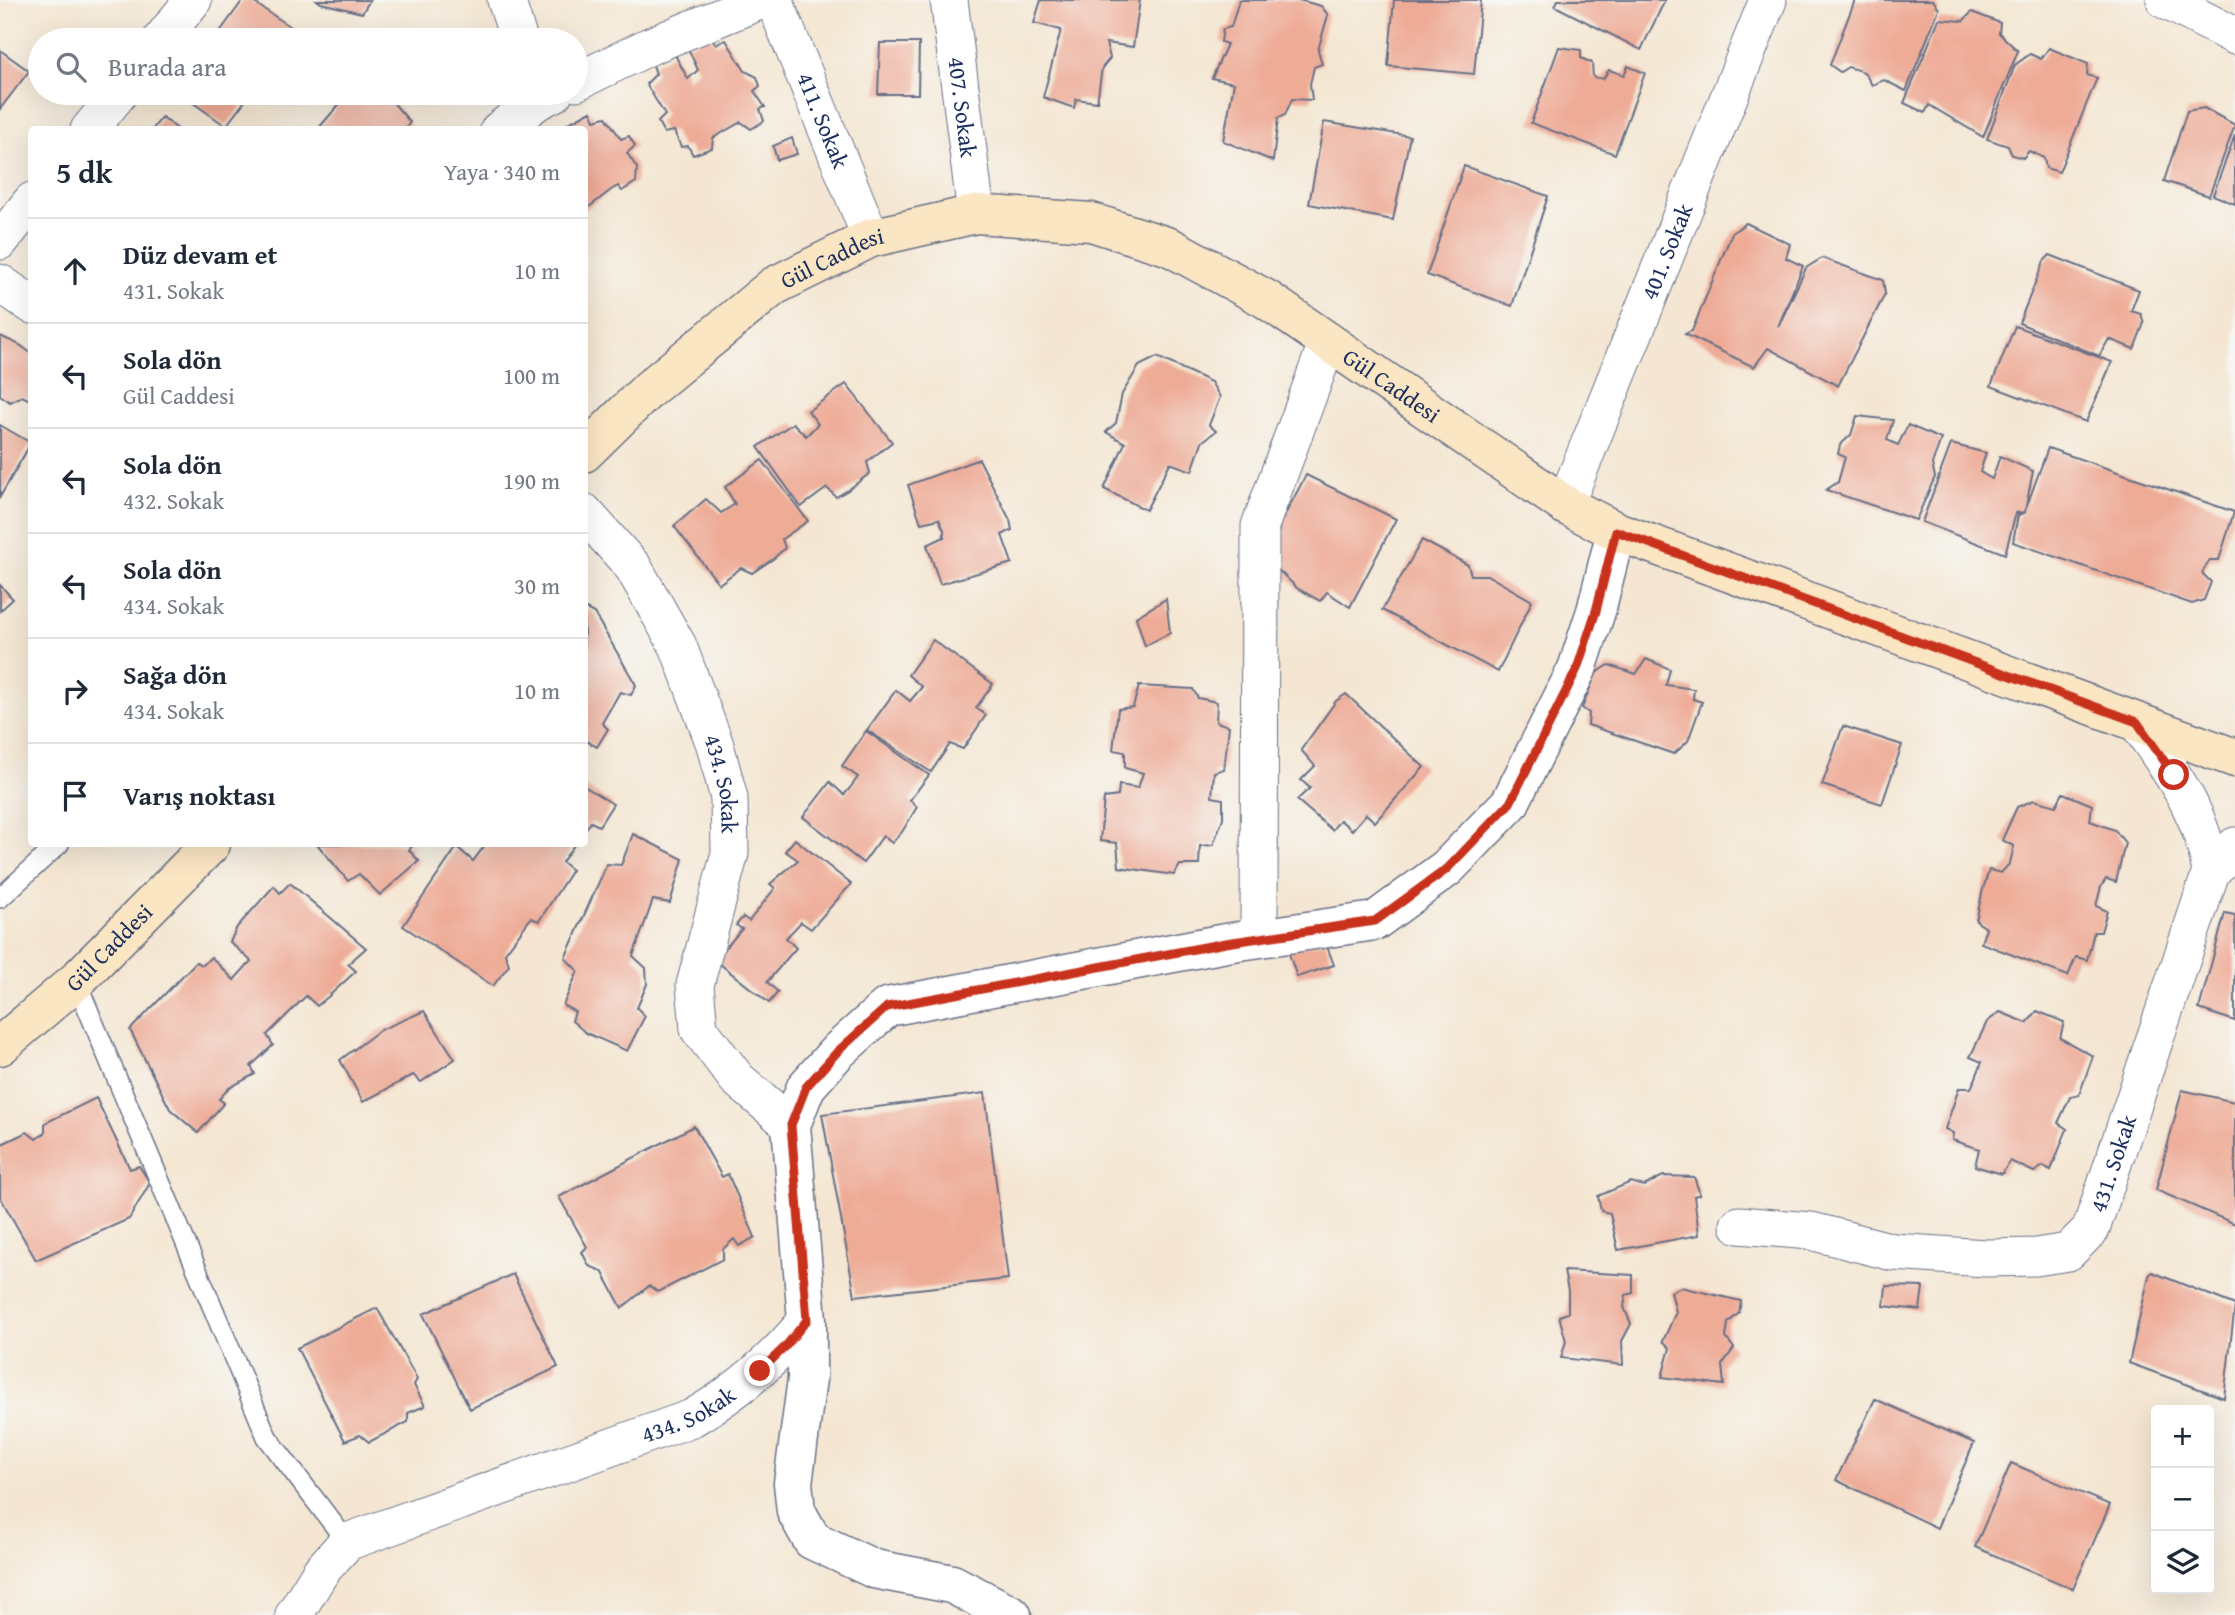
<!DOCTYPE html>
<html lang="tr">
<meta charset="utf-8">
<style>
body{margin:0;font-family:"Gentium Book Plus",serif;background:#f6f6f7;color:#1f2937}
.controls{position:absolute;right:21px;bottom:21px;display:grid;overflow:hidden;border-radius:7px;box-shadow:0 7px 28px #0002}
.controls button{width:63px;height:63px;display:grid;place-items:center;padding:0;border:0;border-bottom:2px solid #e0e1e3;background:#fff;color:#1f2937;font:35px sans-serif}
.stop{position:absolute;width:21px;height:21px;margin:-16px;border:5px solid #c8321e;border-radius:50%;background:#fff}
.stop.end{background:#c8321e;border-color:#fff;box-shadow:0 2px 7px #0008}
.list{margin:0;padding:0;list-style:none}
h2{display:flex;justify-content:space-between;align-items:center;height:91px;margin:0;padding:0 28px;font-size:30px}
h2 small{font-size:23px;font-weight:400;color:#747a83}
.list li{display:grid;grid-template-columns:46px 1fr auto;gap:21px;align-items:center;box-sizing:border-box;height:105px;padding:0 28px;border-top:2px solid #e0e1e3}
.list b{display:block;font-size:26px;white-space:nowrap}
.list p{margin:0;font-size:23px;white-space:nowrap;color:#747a83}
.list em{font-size:23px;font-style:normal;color:#747a83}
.icon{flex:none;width:38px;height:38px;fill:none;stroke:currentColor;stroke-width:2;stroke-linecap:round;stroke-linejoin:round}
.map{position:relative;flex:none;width:2235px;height:1615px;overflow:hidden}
.search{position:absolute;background:#fff;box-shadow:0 7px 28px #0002;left:28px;top:28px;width:560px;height:77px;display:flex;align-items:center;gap:18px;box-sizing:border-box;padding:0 24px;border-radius:38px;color:#747a83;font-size:26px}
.panel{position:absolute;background:#fff;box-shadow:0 7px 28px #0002;left:28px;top:126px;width:560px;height:721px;border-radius:7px}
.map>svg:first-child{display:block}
.building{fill:#eeab96}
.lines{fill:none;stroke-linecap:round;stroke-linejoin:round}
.service-casing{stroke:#676f87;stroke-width:22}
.minor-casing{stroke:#676f87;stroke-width:39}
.tertiary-casing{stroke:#676f87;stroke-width:41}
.secondary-casing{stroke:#676f87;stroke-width:41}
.service{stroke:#fff;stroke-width:19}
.minor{stroke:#fff;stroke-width:37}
.tertiary{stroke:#fff;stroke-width:38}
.secondary{stroke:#fbe6c4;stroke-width:38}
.route{stroke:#c8321e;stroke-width:9}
.labels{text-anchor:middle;stroke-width:5;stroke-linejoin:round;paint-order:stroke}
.street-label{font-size:23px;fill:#1b2f5e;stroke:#f6f6f2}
</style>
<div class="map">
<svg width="2235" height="1615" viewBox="0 0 2235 1615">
<rect width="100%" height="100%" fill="#f6f6f2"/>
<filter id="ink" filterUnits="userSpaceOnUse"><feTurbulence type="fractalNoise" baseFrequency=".0143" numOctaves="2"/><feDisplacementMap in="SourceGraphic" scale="14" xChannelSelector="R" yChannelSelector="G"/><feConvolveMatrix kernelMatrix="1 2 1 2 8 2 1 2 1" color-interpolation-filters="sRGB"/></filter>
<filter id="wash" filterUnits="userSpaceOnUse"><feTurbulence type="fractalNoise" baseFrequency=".00686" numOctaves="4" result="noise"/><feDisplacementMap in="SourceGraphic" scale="28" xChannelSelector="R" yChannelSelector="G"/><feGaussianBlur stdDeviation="1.57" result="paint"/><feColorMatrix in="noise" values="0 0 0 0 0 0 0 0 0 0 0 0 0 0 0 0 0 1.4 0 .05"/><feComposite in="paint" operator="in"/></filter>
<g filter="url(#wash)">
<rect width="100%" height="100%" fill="#f4e6d2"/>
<g id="blocks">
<!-- building -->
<g class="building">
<polygon points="243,0 250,0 297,31 291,40 214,40"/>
<polygon points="317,0 370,0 362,13 321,3"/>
<polygon points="1041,0 1140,0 1133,47 1106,43 1110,58 1102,68 1097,102 1076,99 1074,108 1043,97 1061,30 1034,23"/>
<polygon points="1239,0 1299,0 1321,6 1328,15 1318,50 1322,64 1314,67 1310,84 1312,100 1292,99 1285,115 1278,118 1273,161 1223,141 1234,83 1212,78 1227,44 1221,42 1223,29 1231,27"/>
<polygon points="1394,0 1481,0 1474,74 1388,66"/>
<polygon points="1558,0 1665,0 1641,50 1555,6"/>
<polygon points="1855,0 1933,0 1939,9 1906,91 1884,80 1872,85 1864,72 1848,67 1840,72 1830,65"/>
<polygon points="1972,12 2000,23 1999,33 2018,51 1983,137 1929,105 1925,113 1904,103 1939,19 1963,21"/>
<polygon points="710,35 716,44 726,40 745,71 757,77 760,86 754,91 765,107 760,109 764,121 751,129 741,122 713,138 712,148 693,155 688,146 681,147 674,131 664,133 658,122 665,115 646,84 656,74 653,65 674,53 688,79 698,70 687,46"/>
<polygon points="880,43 919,43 918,94 878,94"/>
<polygon points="1559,47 1581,50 1581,58 1592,63 1593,77 1603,79 1609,70 1624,75 1628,66 1645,73 1615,154 1531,123"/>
<polygon points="2049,48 2088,64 2087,75 2097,78 2059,172 2046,168 2044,158 2029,151 2023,158 2012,155 2008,146 1987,139 2015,65 2030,54 2041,59"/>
<polygon points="0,50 29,71 0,109"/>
<polygon points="179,93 251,93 226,126"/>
<polygon points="349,93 385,93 410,122 405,130 317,130"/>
<polygon points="2204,108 2235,125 2209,196 2164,181 2187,111"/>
<polygon points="591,111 595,120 606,117 621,139 629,136 635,146 627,153 637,168 636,182 622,191 618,186 611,190 584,211 584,130 570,130 567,124"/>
<polygon points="162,117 179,130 152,130"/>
<polygon points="1324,122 1410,136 1393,220 1309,204"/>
<polygon points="2235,135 2235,204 2213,195"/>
<polygon points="792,138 797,154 777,160 773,146"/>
<polygon points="1464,166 1548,196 1512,306 1427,275"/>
<polygon points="1746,223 1790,244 1786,258 1803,266 1778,327 1806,268 1822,258 1883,280 1885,294 1838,386 1768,348 1754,367 1685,334 1692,331 1732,233"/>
<polygon points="2050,255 2139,290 2131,311 2141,314 2144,323 2134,349 2109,339 2099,356 2019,323 2044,261"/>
<polygon points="2015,326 2112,362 2086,422 1991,386"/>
<polygon points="0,336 20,345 32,354 32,401 22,396 10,402 0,395"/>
<polygon points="1157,357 1211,382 1220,397 1209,425 1216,431 1202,442 1192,471 1170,463 1146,510 1104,489 1125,443 1106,432 1116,423 1122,394 1139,366"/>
<polygon points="846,384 892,442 867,462 870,473 848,490 836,497 827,488 801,507 758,447 793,423 806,436 818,424 808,411"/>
<polygon points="1857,416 1893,420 1887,440 1898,445 1908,425 1941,439 1932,464 1935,477 1916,520 1826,490 1838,482 1845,457 1838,454 1840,445 1851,435"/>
<polygon points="0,425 31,443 0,497"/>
<polygon points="1951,444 1986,453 1980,472 1992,479 2000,456 2033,471 2025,511 2048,448 2234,512 2219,560 2210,560 2202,573 2211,582 2204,600 2192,604 2013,542 2018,515 2026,512 2016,513 2005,554 1922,522"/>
<polygon points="979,459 1010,520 1012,530 1002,535 1012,563 940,584 927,545 944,537 944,530 939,519 921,523 908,485"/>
<polygon points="762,460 808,521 782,539 785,548 773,559 752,573 741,568 719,584 674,526 706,499 721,513 735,504 725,487"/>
<polygon points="1306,475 1396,519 1350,607 1327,592 1320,601 1298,589 1272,564 1280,524"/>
<polygon points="1422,540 1468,565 1471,575 1487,575 1532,601 1498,672 1382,610"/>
<polygon points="0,585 13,599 0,611"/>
<polygon points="1166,599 1170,633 1145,646 1136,617"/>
<polygon points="584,608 594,613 636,685 631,695 620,692 602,723 608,729 597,747 584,740"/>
<polygon points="933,640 993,684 976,708 986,715 963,749 950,744 931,772 867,730 896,690 910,701 922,687 908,675"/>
<polygon points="1646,659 1670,669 1666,685 1694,689 1693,699 1702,702 1688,741 1674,754 1588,725 1589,713 1582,708 1596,673 1609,665 1636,674"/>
<polygon points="1139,686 1193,689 1198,698 1217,702 1216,722 1229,726 1224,769 1214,772 1212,797 1223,799 1223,818 1213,845 1200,846 1199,865 1180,865 1174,875 1119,867 1117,843 1100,841 1104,798 1118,796 1119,785 1138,788 1143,773 1125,768 1125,752 1113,750 1118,709 1133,707"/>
<polygon points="1346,694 1424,767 1375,822 1366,814 1352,830 1340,820 1332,830 1297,800 1310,788 1301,780 1315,766 1301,750 1336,701"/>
<polygon points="1843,726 1902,745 1882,804 1822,785"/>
<polygon points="866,731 929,775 910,800 917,807 902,832 892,843 883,836 863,863 803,817 830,782 844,795 850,788 858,777 842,766"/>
<polygon points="584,786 613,804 599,826 591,822 584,831"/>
<polygon points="2063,793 2092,805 2090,821 2115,830 2125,843 2116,882 2106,879 2101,887 2096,906 2107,911 2101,932 2094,932 2087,960 2076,957 2068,976 1981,943 1986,928 1976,921 1983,889 1989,870 2001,873 2010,863 2014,846 2002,840 2017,807 2034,800 2056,806"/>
<polygon points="633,834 683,859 670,903 653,900 633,956 646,968 647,984 637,1008 645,1016 627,1051 586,1033 572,1021 575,1012 563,1005 578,971 565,958 607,864 621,865"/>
<polygon points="795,839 851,884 811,929 801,922 786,938 796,948 767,982 778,992 769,1003 715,960 742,929 736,925 743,917 749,921 775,888 770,884 798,860 785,851"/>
<polygon points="317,844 414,844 409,850 419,861 380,895 359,874 348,881"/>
<polygon points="486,844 575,844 562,862 572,870 539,921 531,918 505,953 509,965 493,986 403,926 457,847 473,861"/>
<polygon points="290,883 366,948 348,964 356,971 329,996 317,1006 306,996 267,1035 273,1045 251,1066 255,1074 229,1088 219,1099 224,1103 198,1133 170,1109 130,1030 196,962 203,965 211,957 234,980 251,961 230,942 237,927 274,886 280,893"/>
<polygon points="2225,913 2235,915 2235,1021 2199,1009"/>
<polygon points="1325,941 1334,965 1297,977 1288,951"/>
<polygon points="424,1011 455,1059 421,1082 413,1075 363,1102 340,1060 380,1030"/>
<polygon points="2037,1011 2064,1022 2060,1038 2093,1056 2079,1095 2070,1097 2058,1123 2067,1129 2051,1170 2043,1166 2034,1172 2010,1161 2002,1174 1975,1166 1979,1149 1952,1140 1953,1133 1945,1129 1959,1088 1971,1088 1975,1080 1982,1062 1970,1057 1987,1022 2000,1012 2027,1023"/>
<polygon points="2182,1090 2235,1102 2235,1224 2156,1190"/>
<polygon points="985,1093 1008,1279 855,1296 822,1114"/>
<polygon points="96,1098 130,1169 139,1166 150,1183 129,1219 36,1260 0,1197 0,1145 27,1132 36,1139 45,1133 45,1123"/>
<polygon points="694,1126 722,1177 728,1174 755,1237 739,1246 734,1239 723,1249 723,1259 658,1292 649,1286 622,1308 602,1271 589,1266 582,1252 587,1247 559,1197"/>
<polygon points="1663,1176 1694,1177 1700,1194 1694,1196 1699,1235 1618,1250 1610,1213 1601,1211 1598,1196 1631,1182 1644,1186"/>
<polygon points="1564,1271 1633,1275 1633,1293 1626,1295 1624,1307 1631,1324 1622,1341 1623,1365 1561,1358 1566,1341 1559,1316 1568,1313 1568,1291"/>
<polygon points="2152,1272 2235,1305 2224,1398 2129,1363 2149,1276"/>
<polygon points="513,1274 558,1367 470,1409 423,1314"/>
<polygon points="1886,1286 1923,1287 1920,1310 1884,1306"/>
<polygon points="1681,1287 1741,1301 1739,1313 1728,1323 1726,1338 1734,1348 1722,1365 1724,1385 1662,1377 1670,1348 1663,1341 1676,1312 1671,1292"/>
<polygon points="377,1308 417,1379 414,1385 425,1406 408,1413 408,1422 369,1442 360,1435 345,1441 297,1348"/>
<polygon points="1875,1399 1974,1443 1937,1528 1836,1480"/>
<polygon points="2011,1463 2110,1505 2073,1589 1975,1547"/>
</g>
</g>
</g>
<g filter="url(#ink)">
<use href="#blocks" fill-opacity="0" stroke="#676f87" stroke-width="2"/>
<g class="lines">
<!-- service casing -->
<g class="service-casing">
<g id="service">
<polyline points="0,898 59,844"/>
<polyline points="76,981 267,1437 347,1542"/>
</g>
</g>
<!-- minor casing -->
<g class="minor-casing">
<g id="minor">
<polyline points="506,0 519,40"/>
<path id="s1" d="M774 0 871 238"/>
<path id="s2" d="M949 0 976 214"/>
<polyline points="2165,0 2235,36"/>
<polyline points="161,40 193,0"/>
<polyline points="576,82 650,46 762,0"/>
<polyline points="89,130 119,93"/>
<polyline points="499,130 538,101 554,93"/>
<polyline points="0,241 32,201"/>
<polyline points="0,283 32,305"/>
<path id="s3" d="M1565 505 1768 0"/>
<path id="s4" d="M584 512 633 567 678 646 715 745 729 798 730 853 695 985 699 1029 737 1079 791 1125"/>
<path d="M2137 722C2172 774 2201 809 2211 872"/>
<polyline points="1259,938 1260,526 1328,341"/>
<path id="s5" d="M1739 1225 1811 1231 1893 1252 1986 1258 2036 1257 2068 1252 2091 1229 2211 872 2235 846"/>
<path id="s6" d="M294 1615 321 1571 347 1542 692 1418C737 1392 774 1361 807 1320"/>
</g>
</g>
<!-- tertiary casing -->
<g class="tertiary-casing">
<polyline id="tertiary" points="1012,1615 952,1584 874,1569 812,1540 796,1511 793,1483 807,1379 807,1320 791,1125 806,1087 838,1051 887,1007 1226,943 1375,921 1447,868 1510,803 1577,669 1596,611 1616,531"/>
</g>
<!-- secondary casing -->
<g class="secondary-casing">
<g id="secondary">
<path id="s7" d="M584 453 649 389 774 286 871 238 976 214 1091 222 1170 247 1266 299 1565 505 1616 531 2235 758"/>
<path id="s8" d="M0 1046 76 981 211 844"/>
</g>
</g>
<!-- service -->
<use href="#service" class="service"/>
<!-- minor -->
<use href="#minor" class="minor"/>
<!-- tertiary -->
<use href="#tertiary" class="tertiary"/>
<!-- secondary -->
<use href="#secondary" class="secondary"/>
</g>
</g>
<g class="lines" filter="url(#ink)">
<!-- route -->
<polyline class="route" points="760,1371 785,1347 807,1320 791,1125 806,1087 838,1051 887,1007 1226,943 1375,921 1447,869 1510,803 1577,669 1596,611 1616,531 2137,722 2174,775"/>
</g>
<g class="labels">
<!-- street labels -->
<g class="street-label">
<text dy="8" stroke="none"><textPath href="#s2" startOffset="108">407. Sokak</textPath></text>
<text dy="8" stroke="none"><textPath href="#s1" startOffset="130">411. Sokak</textPath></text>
<text dy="8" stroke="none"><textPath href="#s3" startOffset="273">401. Sokak</textPath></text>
<text dy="8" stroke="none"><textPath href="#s7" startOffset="318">Gül Caddesi</textPath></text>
<text dy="8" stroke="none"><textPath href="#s7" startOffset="929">Gül Caddesi</textPath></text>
<text dy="8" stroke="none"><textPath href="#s4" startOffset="310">434. Sokak</textPath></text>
<text dy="8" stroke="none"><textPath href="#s8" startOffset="147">Gül Caddesi</textPath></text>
<text dy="8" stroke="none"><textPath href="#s5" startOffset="434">431. Sokak</textPath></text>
<text dy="8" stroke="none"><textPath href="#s6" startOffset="455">434. Sokak</textPath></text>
</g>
</g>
</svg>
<div class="controls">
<button>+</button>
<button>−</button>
<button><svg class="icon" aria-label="layers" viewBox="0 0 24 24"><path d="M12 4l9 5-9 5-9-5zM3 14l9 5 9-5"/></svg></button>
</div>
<div class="stop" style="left:2174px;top:775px"></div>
<div class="stop end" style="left:760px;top:1371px"></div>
<div class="search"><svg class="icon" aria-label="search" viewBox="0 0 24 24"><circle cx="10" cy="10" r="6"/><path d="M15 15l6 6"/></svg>Burada ara</div>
<section class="panel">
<h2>5 dk<small>Yaya · 340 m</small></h2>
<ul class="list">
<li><svg class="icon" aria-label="ahead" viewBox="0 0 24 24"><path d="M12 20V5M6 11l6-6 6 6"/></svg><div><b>Düz devam et</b><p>431. Sokak</p></div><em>10 m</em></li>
<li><svg class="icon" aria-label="left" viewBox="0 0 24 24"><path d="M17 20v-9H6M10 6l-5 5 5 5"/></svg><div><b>Sola dön</b><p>Gül Caddesi</p></div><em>100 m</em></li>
<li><svg class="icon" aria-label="left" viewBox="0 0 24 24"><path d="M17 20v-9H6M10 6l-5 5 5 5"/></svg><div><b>Sola dön</b><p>432. Sokak</p></div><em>190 m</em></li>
<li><svg class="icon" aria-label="left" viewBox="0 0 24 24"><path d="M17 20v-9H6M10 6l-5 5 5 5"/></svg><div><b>Sola dön</b><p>434. Sokak</p></div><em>30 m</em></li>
<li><svg class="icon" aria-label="right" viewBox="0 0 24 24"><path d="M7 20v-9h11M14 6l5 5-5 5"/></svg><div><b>Sağa dön</b><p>434. Sokak</p></div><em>10 m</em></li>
<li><svg class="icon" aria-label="arrive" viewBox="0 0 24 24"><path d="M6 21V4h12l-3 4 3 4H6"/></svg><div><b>Varış noktası</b></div></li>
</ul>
</section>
</div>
